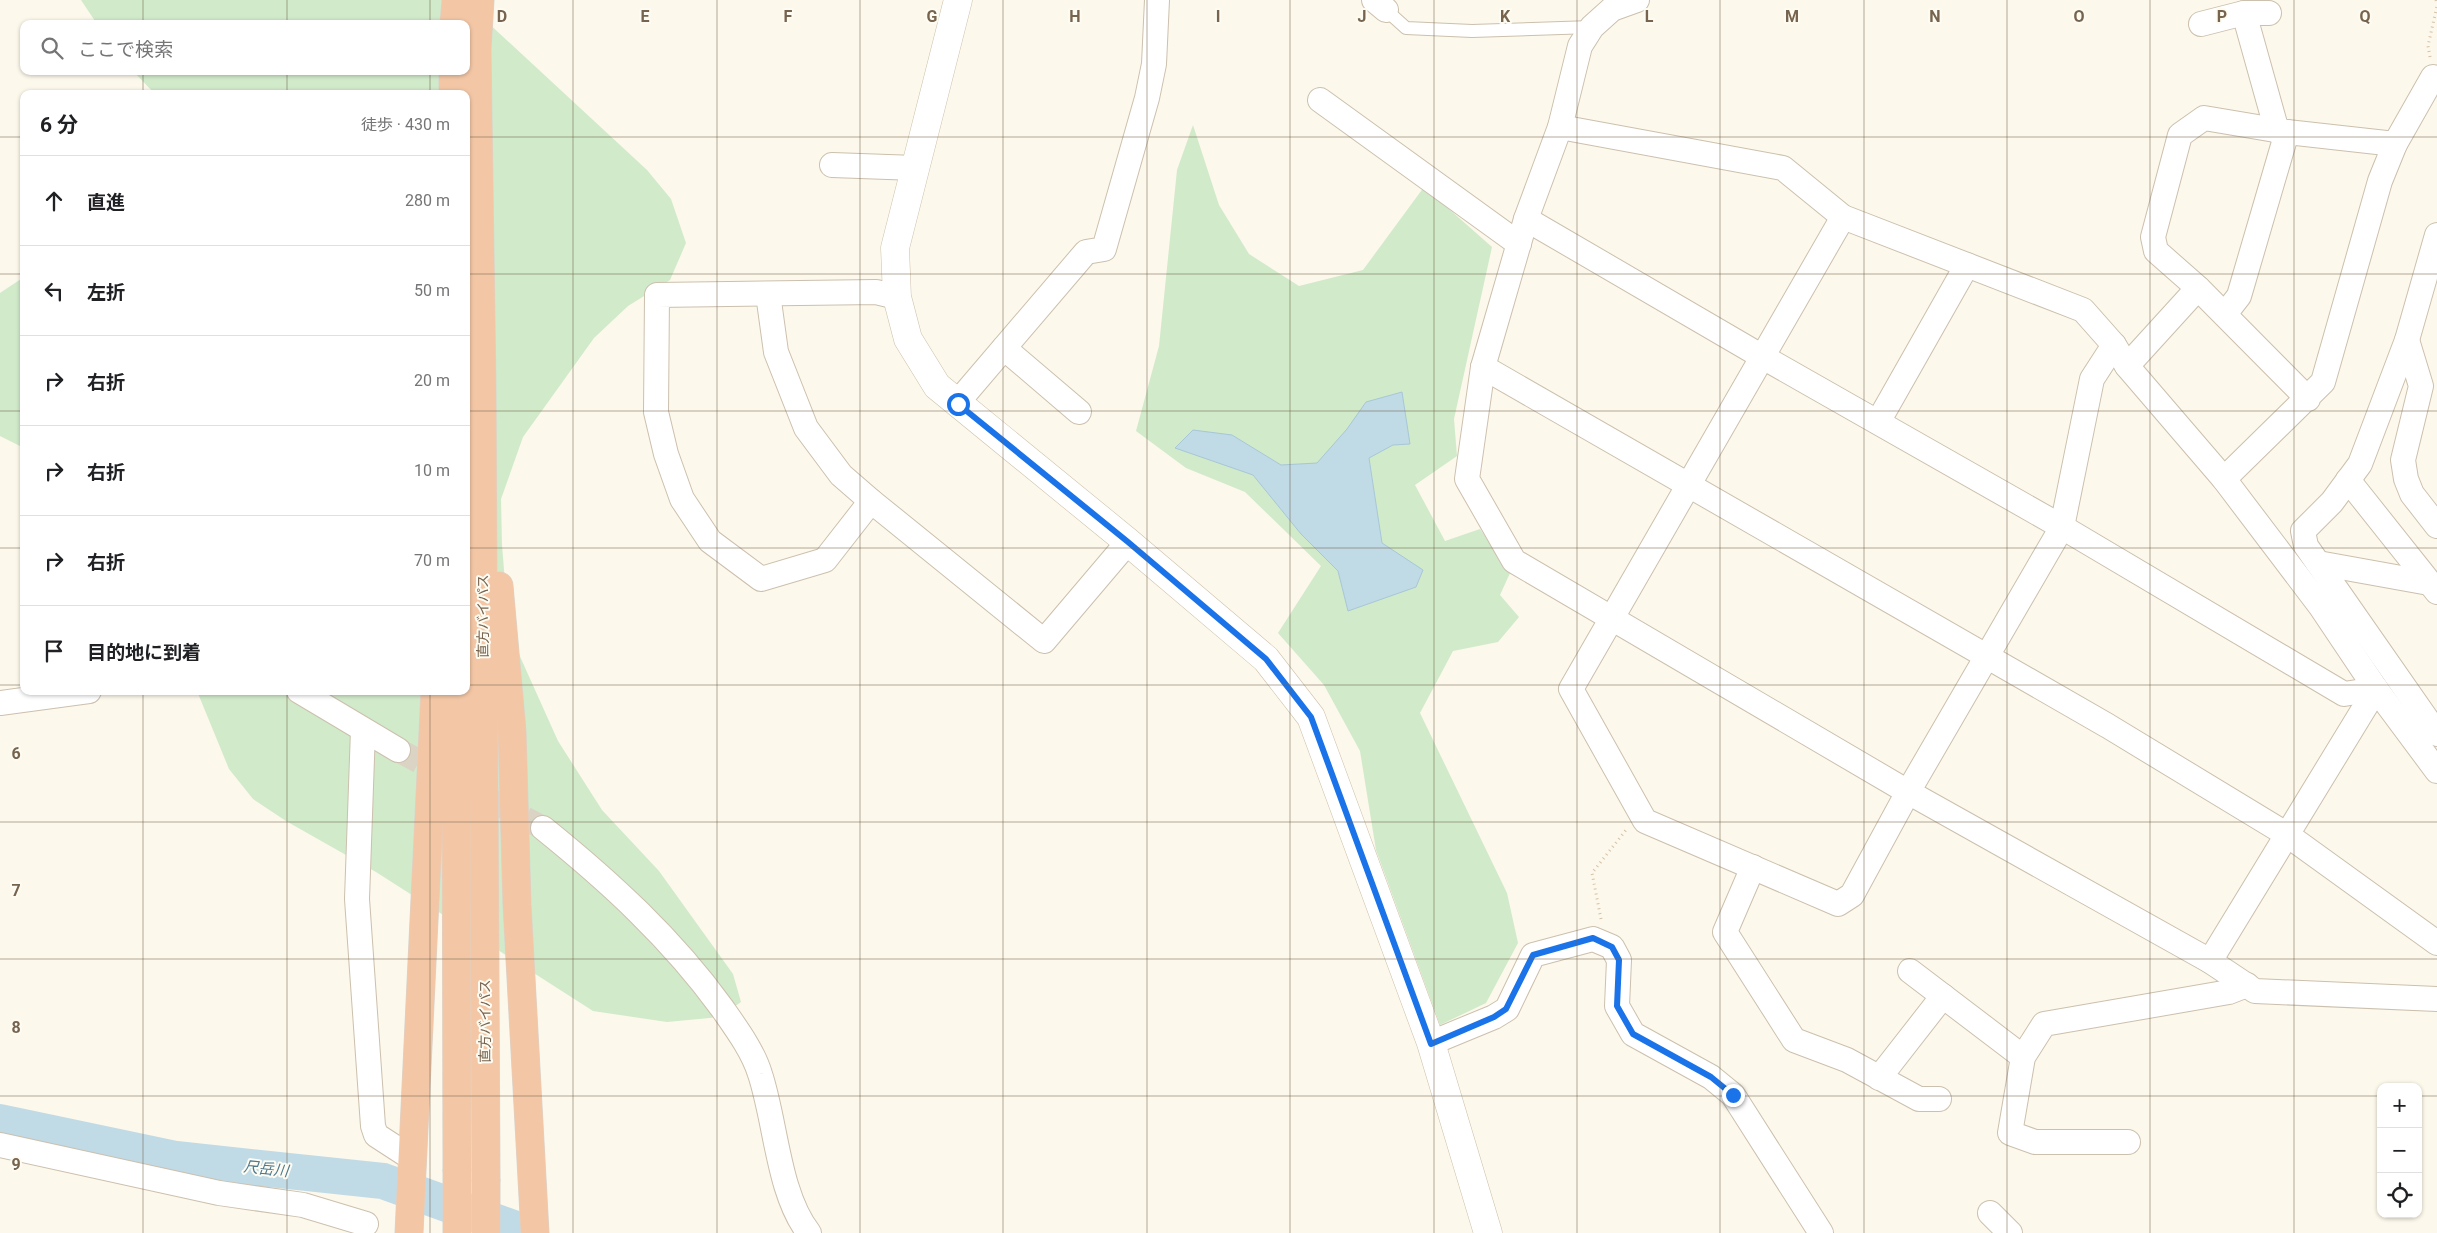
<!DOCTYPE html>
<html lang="ja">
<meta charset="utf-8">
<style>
body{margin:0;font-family:Roboto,"Noto Sans JP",sans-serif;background:#f6f6f6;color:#202124}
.controls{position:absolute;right:15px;bottom:15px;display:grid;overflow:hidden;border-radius:10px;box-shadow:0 1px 4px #0004}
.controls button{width:45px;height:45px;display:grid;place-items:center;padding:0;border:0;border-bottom:1px solid #e0e0e0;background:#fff;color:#202124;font:25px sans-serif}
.stop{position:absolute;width:15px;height:15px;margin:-11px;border:4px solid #1a73e8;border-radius:50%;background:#fff}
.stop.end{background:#1a73e8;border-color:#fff;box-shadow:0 1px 5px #0008}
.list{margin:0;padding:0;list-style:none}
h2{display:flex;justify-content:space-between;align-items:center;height:65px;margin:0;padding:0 20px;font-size:21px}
h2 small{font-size:16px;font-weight:400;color:#757577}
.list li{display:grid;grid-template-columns:32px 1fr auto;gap:15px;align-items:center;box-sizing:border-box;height:90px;padding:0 20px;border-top:1px solid #e0e0e0}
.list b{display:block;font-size:19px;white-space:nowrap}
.list em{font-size:16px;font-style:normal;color:#757577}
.icon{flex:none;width:28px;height:28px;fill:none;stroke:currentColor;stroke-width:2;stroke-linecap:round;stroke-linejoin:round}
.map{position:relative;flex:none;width:2437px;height:1233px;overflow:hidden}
.search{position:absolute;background:#fff;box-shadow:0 1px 4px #0004;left:20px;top:20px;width:450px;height:55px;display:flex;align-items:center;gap:12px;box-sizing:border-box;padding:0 18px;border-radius:10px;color:#757577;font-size:19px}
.panel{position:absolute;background:#fff;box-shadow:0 1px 4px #0004;left:20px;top:90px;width:450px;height:605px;border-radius:10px}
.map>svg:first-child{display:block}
.green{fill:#d1eaca}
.water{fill:#c0dae6;stroke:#a7c7d7}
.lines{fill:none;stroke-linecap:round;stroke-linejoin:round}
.river{stroke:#c0dae6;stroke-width:36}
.street-tunnel{stroke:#dbd3c4;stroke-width:24;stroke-dasharray:24 12;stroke-linecap:butt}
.lane-casing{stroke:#ccc0ae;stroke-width:14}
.street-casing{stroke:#ccc0ae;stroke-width:26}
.secondary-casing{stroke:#cdbfaa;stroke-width:29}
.highway-casing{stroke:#d9d4ce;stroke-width:29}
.path{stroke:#d6c1a6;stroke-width:3;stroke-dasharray:1 4;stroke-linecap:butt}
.lane{stroke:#fff;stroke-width:12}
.street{stroke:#fff;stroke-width:24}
.secondary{stroke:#fff;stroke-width:28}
.highway{stroke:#f3c7a6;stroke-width:28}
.highway-bridge-casing{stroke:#d9d4ce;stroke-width:29;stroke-linecap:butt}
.highway-bridge{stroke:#f3c7a6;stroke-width:28}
.route{stroke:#1a73e8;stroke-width:6}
.grid{fill:none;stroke:#77644f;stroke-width:1;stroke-opacity:0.55}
.labels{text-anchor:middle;stroke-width:4;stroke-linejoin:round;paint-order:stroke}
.street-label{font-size:14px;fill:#77644f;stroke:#fefcf2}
.water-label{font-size:15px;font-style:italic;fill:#4c7890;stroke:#fefcf2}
.grid-label{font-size:16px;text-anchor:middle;font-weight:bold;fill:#77644f;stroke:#fefcf2;stroke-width:4;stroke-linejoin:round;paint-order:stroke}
</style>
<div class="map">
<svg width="2437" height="1233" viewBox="0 0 2437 1233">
<rect width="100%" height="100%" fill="#fcf8eb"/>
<!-- green -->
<g class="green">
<polygon points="81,0 458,0 485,20 647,170 671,199 686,243 670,280 628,306 594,338 523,437 501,499 502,545 509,632 558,741 602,810 659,871 733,974 741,1002 720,1017 667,1022 593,1011 376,872 286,821 253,799 229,769 197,691 466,691 466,94 155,94 133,71 466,71 466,24 97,24"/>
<polygon points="1193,125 1219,205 1249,254 1299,286 1363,270 1424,187 1492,247 1454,419 1457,456 1415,485 1445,541 1480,529 1510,573 1500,595 1519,617 1498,642 1453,651 1420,713 1507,893 1518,943 1486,1003 1440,1025 1376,850 1360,751 1324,685 1278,633 1321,566 1245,492 1186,468 1136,431 1159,346 1177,170"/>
<polygon points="24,277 24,448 0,436 0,293"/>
</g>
<!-- water -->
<polygon class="water" points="1402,392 1410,444 1393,445 1369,458 1382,543 1423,570 1416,587 1348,611 1338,571 1301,534 1253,475 1175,448 1193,430 1232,435 1281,465 1317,463 1347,429 1366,402"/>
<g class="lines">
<!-- river -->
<polyline class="river" points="0,1122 176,1159 383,1181 527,1233"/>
<!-- street-tunnel -->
<polyline class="street-tunnel" points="398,750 543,828"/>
<!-- lane casing -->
<g class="lane-casing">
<polyline id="lane" points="1386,10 1406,28 1472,31 1592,27"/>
</g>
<!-- street casing -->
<g class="street-casing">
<g id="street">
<polyline points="1374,0 1386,10"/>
<polyline points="1637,0 1612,9 1592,27 1580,46 1560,127 1526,219 1483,367 1467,479 1514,561 1908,792 2210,961 2255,991 2437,999"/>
<polyline points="2244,13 2277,131"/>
<polyline points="2201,24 2244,13 2269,13"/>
<polyline points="1320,100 1519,244"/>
<polyline points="1560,127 1783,168 1843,217 2083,310 2114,345 2127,366 2224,479 2321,607 2376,689 2437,771"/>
<polyline points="2395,144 2433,77 2437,81"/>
<polyline points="832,165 916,168"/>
<polyline points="1843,217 1571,689 1645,821 1838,904 1852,895 1908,792 2062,527 2092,379 2114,345"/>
<polyline points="1526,219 1761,356 2062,527 2344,694 2376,689"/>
<polyline points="2437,235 2407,340 2360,464 2332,502 2303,531 2306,546 2437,734"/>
<polyline points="768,294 776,352 806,428 841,475 871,501"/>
<polyline points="897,297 876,292 657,295 656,412 666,454 682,499 710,541 761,579 825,560 871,501 1044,641 1128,542"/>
<polyline points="2225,314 2239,296 2287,132"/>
<polyline points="2407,340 2421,386 2403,460 2406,479 2412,494 2437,526"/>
<polyline points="1004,348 1079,412"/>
<polyline points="2127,366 2198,288"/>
<polyline points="1483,367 2108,726 2286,834 2437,943"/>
<polyline points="957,403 1086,252 1104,249 1147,98 1154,64 1157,0"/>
<polyline points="1878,422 1967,265"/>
<polyline points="2224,479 2323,382 2380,181 2395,144 2287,132 2204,118 2180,135 2153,237 2156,251 2198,288 2308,399"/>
<polyline points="2348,480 2437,592"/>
<polyline points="2318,563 2429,583"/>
<polyline points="299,691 398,750"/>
<polyline points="0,703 89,691"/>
<polyline points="363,730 357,899 373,1126 376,1135 413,1159"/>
<path d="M543 828C610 882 672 939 722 1008 736 1028 753 1051 760 1074 776 1122 778 1194 809 1233"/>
<polyline points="1753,867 1725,932 1794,1040 1847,1060 1919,1099 1939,1099"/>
<polyline points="2210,961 2376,689"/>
<polyline points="1910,971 2023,1057"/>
<polyline points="1431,1043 1494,1017 1507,1009 1533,955 1593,939 1612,947 1619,960 1617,1006 1633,1034 1711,1077 1733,1095 1821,1233"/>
<polyline points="1879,1078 1943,996"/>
<polyline points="2128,1142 2035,1142 2010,1133 2023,1057 2044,1024 2229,992 2247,985"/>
<polyline points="0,1145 219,1193 303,1205 366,1224"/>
<polyline points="1990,1213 2010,1233"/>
</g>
</g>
<!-- secondary casing -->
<g class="secondary-casing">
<polyline id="secondary" points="958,0 895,248 897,297 908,339 937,386 1128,542 1266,659 1311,717 1431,1043 1488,1233"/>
</g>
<!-- highway casing -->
<g class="highway-casing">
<g id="highway">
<polyline points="480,0 477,49 482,388 486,1179"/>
<polyline points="454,24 456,0"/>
<polyline points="453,94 453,71"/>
<polyline points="499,586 512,731 517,905 535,1233"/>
<polyline points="456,691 457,1169"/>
<polyline points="409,1233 435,691"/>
</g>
</g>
<!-- path -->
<g class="path">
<polyline points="2436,0 2437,4"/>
<polyline points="2430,57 2428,46 2437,6"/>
<polyline points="1601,919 1592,873 1626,830"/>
</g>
<!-- lane -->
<use href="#lane" class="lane"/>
<!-- street -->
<use href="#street" class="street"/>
<!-- secondary -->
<use href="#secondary" class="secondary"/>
<!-- highway -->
<use href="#highway" class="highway"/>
<!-- highway-bridge casing -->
<g class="highway-bridge-casing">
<g id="highway-bridge">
<polyline points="457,1233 457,1169"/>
<polyline points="486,1233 486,1179"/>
</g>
</g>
<!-- highway-bridge -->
<use href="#highway-bridge" class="highway-bridge"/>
</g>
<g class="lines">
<!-- route -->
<polyline class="route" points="958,404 1128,542 1266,659 1311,717 1431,1044 1494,1017 1506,1009 1533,955 1593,938 1612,947 1619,960 1617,1006 1633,1034 1711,1077 1733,1095"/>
</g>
<!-- grid -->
<path class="grid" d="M143 0V24M287 0V24M430 0V24M573 0V1233M717 0V1233M860 0V1233M1003 0V1233M1147 0V1233M1290 0V1233M1434 0V1233M1577 0V1233M1720 0V1233M1864 0V1233M2007 0V1233M2150 0V1233M2294 0V1233M143 71V94M287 71V94M430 71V94M0 137H24M466 137H2437M0 274H24M466 274H2437M0 411H24M466 411H2437M0 548H24M466 548H2437M0 685H24M466 685H2437M143 691V1233M287 691V1233M430 691V1233M0 822H2437M0 959H2437M0 1096H2381M2418 1096H2437"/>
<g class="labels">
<!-- street labels -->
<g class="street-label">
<text transform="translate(483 616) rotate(-90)" y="5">直方バイパス</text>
<text transform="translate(485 1021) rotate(-90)" y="5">直方バイパス</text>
</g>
<!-- water labels -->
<g class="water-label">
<text transform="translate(266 1169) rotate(6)" y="5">尺岳川</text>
</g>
</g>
<g class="grid-label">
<text x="502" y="22">D</text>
<text x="645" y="22">E</text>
<text x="788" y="22">F</text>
<text x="932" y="22">G</text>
<text x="1075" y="22">H</text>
<text x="1218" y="22">I</text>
<text x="1362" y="22">J</text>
<text x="1505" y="22">K</text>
<text x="1649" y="22">L</text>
<text x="1792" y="22">M</text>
<text x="1935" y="22">N</text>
<text x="2079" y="22">O</text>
<text x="2222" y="22">P</text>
<text x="2365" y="22">Q</text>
<text x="16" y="759">6</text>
<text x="16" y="896">7</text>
<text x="16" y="1033">8</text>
<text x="16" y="1170">9</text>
</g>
</svg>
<div class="controls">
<button>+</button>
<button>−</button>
<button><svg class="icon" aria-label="locate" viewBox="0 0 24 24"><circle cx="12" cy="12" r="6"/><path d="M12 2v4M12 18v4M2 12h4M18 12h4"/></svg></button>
</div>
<div class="stop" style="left:958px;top:404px"></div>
<div class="stop end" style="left:1733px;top:1095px"></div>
<div class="search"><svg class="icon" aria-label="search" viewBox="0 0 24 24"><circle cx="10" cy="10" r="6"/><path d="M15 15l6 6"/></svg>ここで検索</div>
<section class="panel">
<h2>6 分<small>徒歩 · 430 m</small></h2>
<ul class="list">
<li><svg class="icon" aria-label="ahead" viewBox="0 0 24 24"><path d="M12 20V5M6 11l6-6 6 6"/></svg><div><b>直進</b></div><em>280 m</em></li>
<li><svg class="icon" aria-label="left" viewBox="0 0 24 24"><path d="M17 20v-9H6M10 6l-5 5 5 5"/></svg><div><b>左折</b></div><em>50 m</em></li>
<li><svg class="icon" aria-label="right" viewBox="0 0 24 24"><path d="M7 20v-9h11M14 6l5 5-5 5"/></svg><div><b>右折</b></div><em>20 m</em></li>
<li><svg class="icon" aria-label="right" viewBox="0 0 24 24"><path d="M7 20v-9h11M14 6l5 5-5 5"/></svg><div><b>右折</b></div><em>10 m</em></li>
<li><svg class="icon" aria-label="right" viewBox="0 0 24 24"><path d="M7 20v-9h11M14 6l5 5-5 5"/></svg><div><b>右折</b></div><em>70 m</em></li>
<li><svg class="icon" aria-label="arrive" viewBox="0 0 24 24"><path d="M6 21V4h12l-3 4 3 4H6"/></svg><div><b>目的地に到着</b></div></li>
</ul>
</section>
</div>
